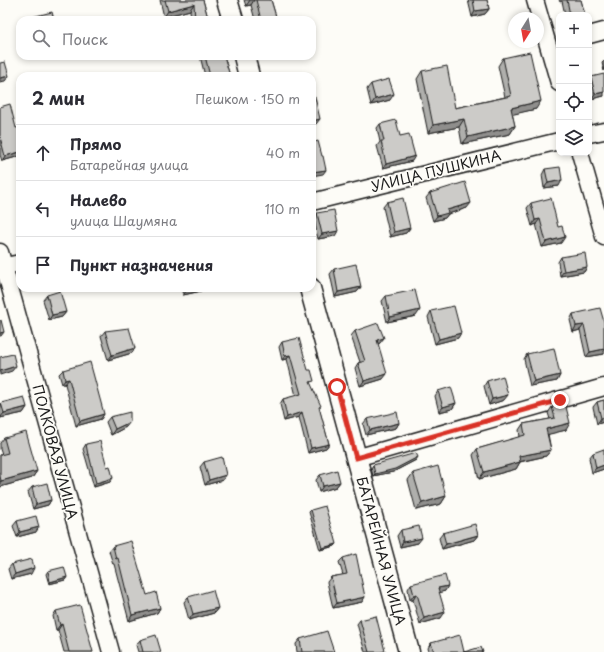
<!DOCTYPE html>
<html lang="ru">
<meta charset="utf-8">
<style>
body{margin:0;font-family:"Playpen Sans",sans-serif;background:#f2f2f3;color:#2b2b33}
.controls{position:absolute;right:12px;top:12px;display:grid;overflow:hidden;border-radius:8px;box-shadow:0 2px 6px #0003}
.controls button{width:36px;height:36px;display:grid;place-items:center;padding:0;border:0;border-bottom:1px solid #e1e1e2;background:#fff;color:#2b2b33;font:20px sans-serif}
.compass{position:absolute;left:508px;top:12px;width:36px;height:36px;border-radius:50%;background:#fff;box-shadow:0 2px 6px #0003;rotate:191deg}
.stop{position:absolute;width:12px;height:12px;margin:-9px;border:3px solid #d93025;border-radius:50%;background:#fff}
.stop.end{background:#d93025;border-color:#fff;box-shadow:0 1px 4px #0008}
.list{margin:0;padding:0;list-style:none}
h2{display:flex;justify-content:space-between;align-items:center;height:52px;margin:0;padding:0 16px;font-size:17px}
h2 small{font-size:13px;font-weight:400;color:#7c7c81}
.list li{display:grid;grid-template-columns:26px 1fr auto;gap:12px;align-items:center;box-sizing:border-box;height:56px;padding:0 16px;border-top:1px solid #e1e1e2}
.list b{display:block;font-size:15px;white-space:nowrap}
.list p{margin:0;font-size:13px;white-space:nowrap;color:#7c7c81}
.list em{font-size:13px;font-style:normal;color:#7c7c81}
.icon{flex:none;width:22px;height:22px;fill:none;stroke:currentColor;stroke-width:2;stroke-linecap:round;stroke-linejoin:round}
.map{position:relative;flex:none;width:604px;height:652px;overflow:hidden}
.search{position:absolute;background:#fff;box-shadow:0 2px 6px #0003;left:16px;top:16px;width:300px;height:44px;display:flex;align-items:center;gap:10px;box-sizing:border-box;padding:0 14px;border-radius:12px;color:#7c7c81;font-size:15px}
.panel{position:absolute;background:#fff;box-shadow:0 2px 6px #0003;left:16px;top:72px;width:300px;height:220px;border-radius:12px}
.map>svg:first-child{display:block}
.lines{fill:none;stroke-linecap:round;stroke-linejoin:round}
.minor-casing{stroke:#1c1c1c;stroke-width:19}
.tertiary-casing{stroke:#1c1c1c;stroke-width:23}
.minor{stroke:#fdfcf7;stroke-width:16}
.tertiary{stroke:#fdfcf7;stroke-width:20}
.wall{fill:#afafac;stroke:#1c1c1c}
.shaded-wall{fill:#8f8e8c;stroke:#1c1c1c}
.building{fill:#cccbc8;stroke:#1c1c1c}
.route{stroke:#d93025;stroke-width:5}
.labels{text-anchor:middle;stroke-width:3.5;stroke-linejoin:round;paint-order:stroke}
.street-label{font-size:14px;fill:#1c1c1c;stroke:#fdfcf7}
</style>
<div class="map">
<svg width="604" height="652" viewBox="0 0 604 652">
<rect width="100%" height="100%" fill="#fdfcf7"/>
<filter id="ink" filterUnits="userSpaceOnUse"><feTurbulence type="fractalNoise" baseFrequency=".025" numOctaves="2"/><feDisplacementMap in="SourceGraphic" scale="8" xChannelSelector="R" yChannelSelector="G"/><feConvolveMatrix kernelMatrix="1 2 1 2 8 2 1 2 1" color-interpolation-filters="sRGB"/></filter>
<g filter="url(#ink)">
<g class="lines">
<!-- minor casing -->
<g class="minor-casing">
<g id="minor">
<polyline points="535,0 559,83"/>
<polyline points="589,35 604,31"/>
<polyline points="589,134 604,131"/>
<polyline points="580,153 604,237"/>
<polyline points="312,202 559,141"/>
<polyline points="0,252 111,652"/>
<polyline points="0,267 20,263"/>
<polyline points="356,458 604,387"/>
</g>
</g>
<!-- tertiary casing -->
<g class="tertiary-casing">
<g id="tertiary">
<polyline points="227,0 233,20"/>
<polyline points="244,56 249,76"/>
<polyline points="310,288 409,652"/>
</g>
</g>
<!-- minor -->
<use href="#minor" class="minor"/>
<!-- tertiary -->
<use href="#tertiary" class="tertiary"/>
</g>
<!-- wall -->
<g class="wall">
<polygon points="160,0 203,0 208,18 214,20 191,20 190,10 164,17"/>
<polygon points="244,0 271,0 277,20 255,20 251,5 246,6"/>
<polygon points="468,0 487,0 489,9 485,14 472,17"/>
<polygon points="559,0 581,0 585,15 565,15 562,1 560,2"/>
<polygon points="200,56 224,56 230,76 205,76"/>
<polygon points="503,58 536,109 512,114 515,126 510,134 462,144 459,127 428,133 417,79 422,71 455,108 505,97 498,66"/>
<polygon points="604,61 604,71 602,63"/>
<polygon points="591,77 604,96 591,99 589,88 589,80"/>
<polygon points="371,84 390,100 371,105 367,89"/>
<polygon points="0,107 20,156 2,161 0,155"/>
<polygon points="380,124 400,136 412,161 383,168 377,146 380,142 377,128"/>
<polygon points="545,169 559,186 544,188 542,175"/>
<polygon points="430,193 467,208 448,214 445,218 433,221 426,198"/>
<polygon points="387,202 410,228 406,233 390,237 383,207"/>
<polygon points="531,203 561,243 542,247 536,224 532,226 527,208"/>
<polygon points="317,213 335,236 318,239 314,219"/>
<polygon points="561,257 587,267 584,272 560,276 558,262"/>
<polygon points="334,269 361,287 357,292 335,297 330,274"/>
<polygon points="181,288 203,288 201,291 183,295"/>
<polygon points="47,295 66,312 62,317 49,320 43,300"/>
<polygon points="386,296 416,316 387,322 382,301"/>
<polygon points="431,311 458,338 435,344 428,317"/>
<polygon points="573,314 604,322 604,354 586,357 580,330 573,332 570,320"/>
<polygon points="105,331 135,348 132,353 108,360 101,336"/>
<polygon points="355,331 380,343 378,344 383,379 360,386 355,368 358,363 360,362 351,336"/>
<polygon points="282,342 311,385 319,408 329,444 326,448 308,453 299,417 284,421 280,404 283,399 296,396 287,359 282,360 279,347"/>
<polygon points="527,354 560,375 557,381 530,386 524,359"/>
<polygon points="63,370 104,414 101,419 76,426 65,384 62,384 59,374"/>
<polygon points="487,381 504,400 489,405 484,386"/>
<polygon points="438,391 456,403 452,409 439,412 435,396"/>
<polygon points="604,400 604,422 597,424 593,407 597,402"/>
<polygon points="1,403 27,407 23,413 0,418 0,404"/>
<polygon points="552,407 566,430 548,434 551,450 546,456 520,462 516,469 479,479 473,455 477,449 520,437 519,430 523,424 550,419 548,413"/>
<polygon points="110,417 126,427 111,435 106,422"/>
<polygon points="367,419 399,423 396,428 366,435 363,424"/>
<polygon points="4,438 37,471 32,478 0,487 0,455 2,455 0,449 0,443"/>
<polygon points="86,444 107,467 110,482 94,487 86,459 83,449"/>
<polygon points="593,453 604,469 592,473 589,458"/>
<polygon points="416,460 393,472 373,476 371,468 373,465"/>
<polygon points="204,462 226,475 223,480 205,485 200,467"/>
<polygon points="413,473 446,496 441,504 416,510 408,480"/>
<polygon points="320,475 340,482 336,487 319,492 316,480"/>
<polygon points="32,487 51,500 48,505 33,509 28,492"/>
<polygon points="311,510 335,546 320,550 309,512"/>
<polygon points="17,521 36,532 17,537 13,526"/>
<polygon points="401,530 418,543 400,547 397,536"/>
<polygon points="443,533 478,535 474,540 442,549 439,538"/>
<polygon points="113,546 147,595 160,608 157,613 129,621 114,564 113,564 109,551"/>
<polygon points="343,558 362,602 333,608 327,582 331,577 343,575 339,562"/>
<polygon points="12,564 31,574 11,579 8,569"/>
<polygon points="48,571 67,577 65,580 49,584 46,574"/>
<polygon points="411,584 445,591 439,592 441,618 420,624 413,600 410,600 408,589"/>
<polygon points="188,597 218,608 214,613 189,620 184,602"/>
<polygon points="56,611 93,652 64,652 58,630 56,630 53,616"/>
<polygon points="360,620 384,652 365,652 357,624"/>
<polygon points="300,639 334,652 297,652 296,644"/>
<polygon points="140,640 161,652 138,652 136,645"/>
<polygon points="431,643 464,652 483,652 429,652 428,648"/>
</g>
<!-- shaded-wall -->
<g class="shaded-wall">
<polygon points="250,0 254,0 251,5 246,6"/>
<polygon points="194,4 190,10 164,17 168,11"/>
<polygon points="489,9 485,14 472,17 475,11"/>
<polygon points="9,76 5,81 0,82 0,78"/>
<polygon points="604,92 604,96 591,99 595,94"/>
<polygon points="394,94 390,100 371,105 375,99"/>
<polygon points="541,101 536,109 506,116 511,108"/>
<polygon points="320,119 316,124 312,125 312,121"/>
<polygon points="464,119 459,127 428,133 433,125"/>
<polygon points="515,126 510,134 462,144 468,137"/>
<polygon points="20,152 20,156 2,161 5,156"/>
<polygon points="415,156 412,161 383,168 386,164"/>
<polygon points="326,170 323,174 312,176 312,172"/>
<polygon points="562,180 559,186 544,188 548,183"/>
<polygon points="471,203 467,208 448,214 445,218 433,221 437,216 447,210"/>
<polygon points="540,219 536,224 532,226 535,220"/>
<polygon points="410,228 406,233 390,237 394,232"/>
<polygon points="338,231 335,236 318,239 322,234"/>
<polygon points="565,237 561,243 542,247 546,242"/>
<polygon points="587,267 584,272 560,276 564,271"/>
<polygon points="361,287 357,292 335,297 338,292"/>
<polygon points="195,288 203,288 201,291 183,295 187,290"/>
<polygon points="420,310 416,316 387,322 390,317"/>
<polygon points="66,312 62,317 49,320 52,315"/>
<polygon points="584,325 580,330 573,332 576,326"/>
<polygon points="4,332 1,336 0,336 0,333"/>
<polygon points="461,333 458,338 435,344 439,339"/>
<polygon points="384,338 380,343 373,345 377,340"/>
<polygon points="135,348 132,353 108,360 112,355"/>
<polygon points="604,349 604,354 586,357 590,352"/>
<polygon points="290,355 287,359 282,360 285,356"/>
<polygon points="16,366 12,371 0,375 0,371"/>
<polygon points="387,374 383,379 360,386 364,381"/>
<polygon points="560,375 557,381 530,386 534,381"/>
<polygon points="69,379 65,384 62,384 65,380"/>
<polygon points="508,395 504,400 489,405 492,399"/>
<polygon points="456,403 452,409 439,412 443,407"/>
<polygon points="27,407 23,413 0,418 4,413"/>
<polygon points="302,412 299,417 284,421 287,417"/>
<polygon points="104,414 101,419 76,426 80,421"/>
<polygon points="601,418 604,418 604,422 597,424"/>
<polygon points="130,422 126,427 111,435 115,429"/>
<polygon points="399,423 396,428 366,435 370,430"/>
<polygon points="570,423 566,430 542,436 546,429"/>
<polygon points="329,444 326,448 308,453 311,448"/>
<polygon points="551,450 546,456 514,463 519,456"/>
<polygon points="418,457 416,460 393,472 373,476 375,474"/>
<polygon points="520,462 516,469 479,479 484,472"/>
<polygon points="604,465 604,469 592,473 596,468"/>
<polygon points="37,471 32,478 0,487 0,482 1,481"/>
<polygon points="226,475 223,480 205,485 209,480"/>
<polygon points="113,478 110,482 94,487 96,483"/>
<polygon points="340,482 336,487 319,492 323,486"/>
<polygon points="446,496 441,504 416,510 422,503"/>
<polygon points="51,500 48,505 33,509 36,504"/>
<polygon points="39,527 36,532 17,537 20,532"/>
<polygon points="478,535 474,540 442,549 446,544"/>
<polygon points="422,538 418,543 400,547 403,542"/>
<polygon points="337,544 335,546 320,550 322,548"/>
<polygon points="34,568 31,574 11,579 15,574"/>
<polygon points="67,577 65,580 49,584 50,582"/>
<polygon points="448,586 445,591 435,594 438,588"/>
<polygon points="417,594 413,600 410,600 414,595"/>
<polygon points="365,597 362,602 333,608 337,603"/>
<polygon points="160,608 157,613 129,621 132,615"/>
<polygon points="218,608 214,613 189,620 193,614"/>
<polygon points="445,612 441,618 420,624 424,618"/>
<polygon points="62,624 58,630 56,630 60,625"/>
</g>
<!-- building -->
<g class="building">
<polygon points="165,0 203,0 208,18 213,16 214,20 195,20 194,4 168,11"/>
<polygon points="256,0 271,0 277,20 261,20"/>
<polygon points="473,0 487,0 489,9 475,11"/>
<polygon points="567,0 581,0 585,15 570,15"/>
<polygon points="52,12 54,20 33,20 32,17"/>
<polygon points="160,17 161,20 142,20"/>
<polygon points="530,52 541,101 511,108 515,126 468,137 464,119 433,125 422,71 447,66 455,108 511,96 503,58"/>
<polygon points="205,56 224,56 230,76 210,76"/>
<polygon points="5,62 9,76 0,78 0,63"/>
<polygon points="604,74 604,92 595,94 591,77"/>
<polygon points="389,79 394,94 375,99 371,84"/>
<polygon points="315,97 320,119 312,121 312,98"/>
<polygon points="10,104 16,128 20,127 20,152 5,156 0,137 0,107"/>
<polygon points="396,120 400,136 409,134 415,156 386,164 381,141 384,141 380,124"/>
<polygon points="318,141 322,156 323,156 326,170 312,172 312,143"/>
<polygon points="560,167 562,180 548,183 545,169"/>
<polygon points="465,182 471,203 447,210 448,213 437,216 430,193"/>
<polygon points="403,198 410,228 394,232 387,202"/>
<polygon points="551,198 558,227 562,226 565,237 546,242 540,219 535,220 531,203"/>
<polygon points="334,210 338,231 322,234 317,213"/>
<polygon points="585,253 587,267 564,271 561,257"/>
<polygon points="356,264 361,287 338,292 334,269"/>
<polygon points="186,288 195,288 187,290"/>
<polygon points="415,290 420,310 390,317 386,296"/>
<polygon points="60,291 66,312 52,315 47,295"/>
<polygon points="454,306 461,333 439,339 431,311"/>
<polygon points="600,308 604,322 604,349 590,352 584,325 576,326 573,314"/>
<polygon points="1,320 4,332 0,333 0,321"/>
<polygon points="378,323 384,338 377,340 387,374 364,381 358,363 365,361 355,331"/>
<polygon points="129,328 135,348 112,355 105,331"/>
<polygon points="299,338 308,370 311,370 314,381 310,382 321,406 319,407 329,444 311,448 302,412 287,417 283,399 301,394 290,355 285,356 282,342"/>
<polygon points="554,348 560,375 534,381 527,354"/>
<polygon points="13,354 16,366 0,371 0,357"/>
<polygon points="90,362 104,414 80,421 69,379 65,380 63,370"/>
<polygon points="503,376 508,395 492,399 487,381"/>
<polygon points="451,387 456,403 443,407 438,391"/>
<polygon points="24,397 27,407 4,413 1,403"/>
<polygon points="604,400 604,418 601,418 597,402"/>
<polygon points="565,403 570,423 546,429 551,450 519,456 520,462 484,472 477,449 525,435 523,424 555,418 552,407"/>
<polygon points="130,412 130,422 115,429 110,417"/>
<polygon points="397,412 399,423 370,430 367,419"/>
<polygon points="26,432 37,471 1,481 0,476 0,455 8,453 4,438"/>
<polygon points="100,441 107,467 110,466 113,478 96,483 89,455 88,455 86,444"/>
<polygon points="604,449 604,465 596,468 593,453"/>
<polygon points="416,453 418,457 395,469 375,474 373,465"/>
<polygon points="222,457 226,475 209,480 204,462"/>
<polygon points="438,466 446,496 422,503 413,473"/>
<polygon points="337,470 340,482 323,486 320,475"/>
<polygon points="47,483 51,500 36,504 32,487"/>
<polygon points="325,506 333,533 334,533 337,544 322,548 311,510"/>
<polygon points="36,516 39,527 20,532 17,521"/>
<polygon points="475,524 478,535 446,544 443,533"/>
<polygon points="419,526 422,538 403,542 401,530"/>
<polygon points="131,541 147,595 156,592 160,608 132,615 118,558 116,559 113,546"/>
<polygon points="356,554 365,597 337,603 331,577 347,574 343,558"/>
<polygon points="32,559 34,568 15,574 12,564"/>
<polygon points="64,567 67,577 50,582 48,571"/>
<polygon points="445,575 448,586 438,588 445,612 424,618 417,594 414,595 411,584"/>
<polygon points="213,590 218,608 193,614 188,597"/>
<polygon points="80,605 93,652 69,652 62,624 60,625 56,611"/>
<polygon points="376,616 385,651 381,652 369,652 360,620"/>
<polygon points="327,631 334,652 302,652 300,639"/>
<polygon points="156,635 161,652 143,652 140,640"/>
<polygon points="460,635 464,652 481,647 483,652 434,652 431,643"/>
</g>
</g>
<g class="lines" filter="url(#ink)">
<!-- route -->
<polyline class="route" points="337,387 356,458 560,400"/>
</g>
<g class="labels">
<!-- street labels -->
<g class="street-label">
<text transform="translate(436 171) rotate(-14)" y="5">УЛИЦА ПУШКИНА</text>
<text transform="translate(55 452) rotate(75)" y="5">ПОЛКОВАЯ УЛИЦА</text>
<text transform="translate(381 551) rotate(75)" y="5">БАТАРЕЙНАЯ УЛИЦА</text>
</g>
</g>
</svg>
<div class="controls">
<button>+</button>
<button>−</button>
<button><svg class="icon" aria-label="locate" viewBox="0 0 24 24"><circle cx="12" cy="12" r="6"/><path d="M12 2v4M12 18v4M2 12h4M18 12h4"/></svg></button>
<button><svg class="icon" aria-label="layers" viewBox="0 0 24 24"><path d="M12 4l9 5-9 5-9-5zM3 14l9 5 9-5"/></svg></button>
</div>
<svg class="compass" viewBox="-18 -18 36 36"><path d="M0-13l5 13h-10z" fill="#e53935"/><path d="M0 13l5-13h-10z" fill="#7c7c81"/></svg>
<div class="stop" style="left:337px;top:387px"></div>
<div class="stop end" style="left:560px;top:400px"></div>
<div class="search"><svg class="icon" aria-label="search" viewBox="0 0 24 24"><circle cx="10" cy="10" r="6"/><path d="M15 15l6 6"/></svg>Поиск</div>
<section class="panel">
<h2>2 мин<small>Пешком · 150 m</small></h2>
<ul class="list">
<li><svg class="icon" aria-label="ahead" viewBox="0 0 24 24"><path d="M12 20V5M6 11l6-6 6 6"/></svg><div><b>Прямо</b><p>Батарейная улица</p></div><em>40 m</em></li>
<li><svg class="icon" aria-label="left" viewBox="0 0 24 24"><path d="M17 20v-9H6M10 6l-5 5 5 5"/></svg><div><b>Налево</b><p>улица Шаумяна</p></div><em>110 m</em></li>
<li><svg class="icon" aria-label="arrive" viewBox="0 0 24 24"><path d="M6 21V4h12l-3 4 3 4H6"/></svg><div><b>Пункт назначения</b></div></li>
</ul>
</section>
</div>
